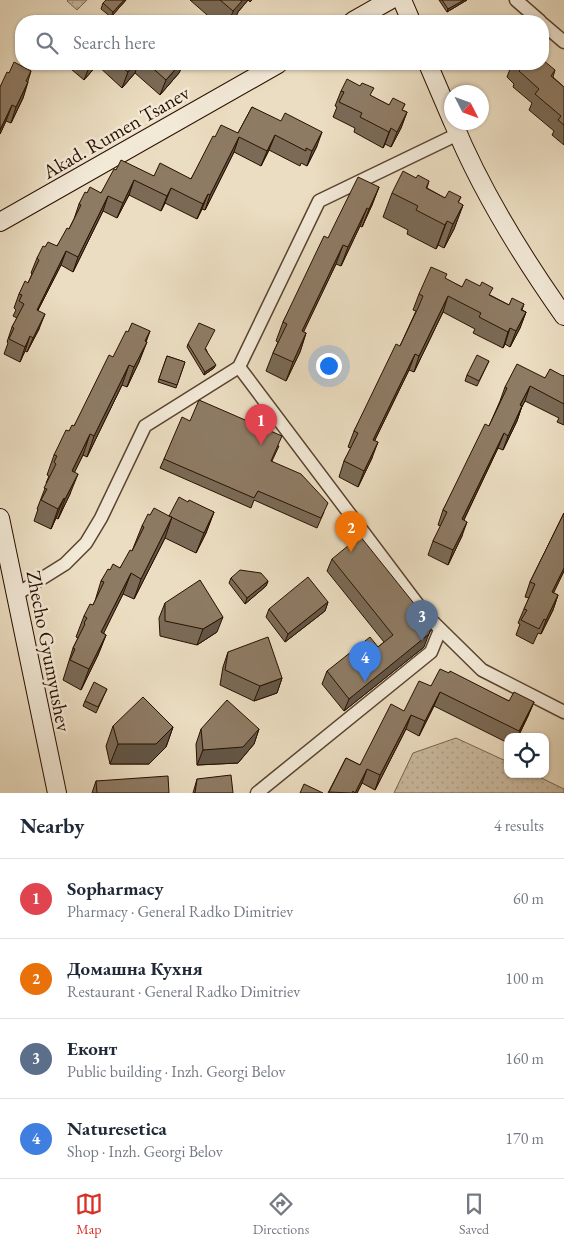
<!DOCTYPE html>
<meta charset="utf-8">
<style>
body{margin:0;font-family:"EB Garamond",serif;background:#f2f2f3;color:#1f2937}
.controls{position:absolute;right:15px;bottom:15px;display:grid;overflow:hidden;border-radius:10px;box-shadow:0 1px 4px #0004}
.controls button{width:45px;height:45px;display:grid;place-items:center;padding:0;border:0;border-bottom:1px solid #e0e1e3;background:#fff;color:#1f2937;font:25px sans-serif}
.compass{position:absolute;left:444px;top:85px;width:45px;height:45px;border-radius:50%;background:#fff;box-shadow:0 1px 4px #0004;rotate:132deg}
.you{position:absolute;left:328px;top:365px;width:18px;height:18px;margin:-12px;border:4px solid #fff;border-radius:50%;background:#1a73e8;box-shadow:0 0 0 8px #1a73e833}
.badge{display:grid;place-items:center;width:32px;height:32px;border-radius:50%;background:#d93025;color:#fff;font-size:16px;font-weight:700}
.pin{position:absolute;translate:-50% -41px;filter:drop-shadow(0 1px 2px #0008)}
.pin::after{content:'';position:absolute;top:26px;width:18px;height:15px;background:inherit;clip-path:polygon(0 0,100% 0,50% 100%)}
.list{margin:0;padding:0;list-style:none}
h2{display:flex;justify-content:space-between;align-items:center;height:65px;margin:0;padding:0 20px;font-size:21px}
h2 small{font-size:16px;font-weight:400;color:#747a83}
.list li{display:grid;grid-template-columns:32px 1fr auto;gap:15px;align-items:center;box-sizing:border-box;height:80px;padding:0 20px;border-top:1px solid #e0e1e3}
.list b{display:block;font-size:19px;white-space:nowrap}
.list p{margin:0;font-size:16px;white-space:nowrap;color:#747a83}
.list em{font-size:16px;font-style:normal;color:#747a83}
.icon{flex:none;width:28px;height:28px;fill:none;stroke:currentColor;stroke-width:2;stroke-linecap:round;stroke-linejoin:round}
.map{position:relative;flex:none;width:564px;height:793px;overflow:hidden}
.search{position:absolute;background:#fff;box-shadow:0 1px 4px #0004;left:15px;right:15px;top:15px;height:55px;display:flex;align-items:center;gap:12px;box-sizing:border-box;padding:0 18px;border-radius:20px;color:#747a83;font-size:19px}
.sheet{height:385px;background:#fff}
nav{display:flex;justify-content:space-around;align-items:center;box-sizing:border-box;height:70px;border-top:1px solid #e0e1e3;background:#fff;font-size:14px;color:#747a83}
nav a{display:grid;justify-items:center;gap:2px}
nav .on{color:#d93025}
.map>svg:first-child{display:block}
.park{fill:url(#park-dots);stroke:#7a6550}
.lines{fill:none;stroke-linecap:round;stroke-linejoin:round}
.street-casing{stroke:#5a4330;stroke-width:15}
.secondary-casing{stroke:#2a1000;stroke-width:20}
.street{stroke:#f2e9d7;stroke-width:12}
.secondary{stroke:#f2e9d7;stroke-width:18}
.wall{fill:#7a6a56;stroke:#2a1000}
.shaded-wall{fill:#635646;stroke:#2a1000}
.building{fill:#8e7b64;stroke:#2a1000}
.labels{text-anchor:middle;stroke-width:5;stroke-linejoin:round;paint-order:stroke}
.street-label{font-size:20px;fill:#2a1000;stroke:#f2e9d7}
</style>
<div class="map">
<svg width="564" height="793" viewBox="0 0 564 793">
<defs>
<pattern id="park-dots" width="8" height="8" patternUnits="userSpaceOnUse" patternTransform="scale(1.25)"><rect width="8" height="8" fill="#cabaa0"/><path d="M2 2h.1M6 6h.1" fill="none" stroke="#ae9f88" stroke-width="1.8" stroke-linecap="round"/></pattern>
</defs>
<rect width="100%" height="100%" fill="#ebddc1"/>
<filter id="stains"><feTurbulence type="fractalNoise" baseFrequency=".004" numOctaves="4"/><feColorMatrix values="0 0 0 0 .2 0 0 0 0 .09 0 0 0 0 .02 0 0 0 .5 -.17"/></filter>
<radialGradient id="worn" r=".72"><stop offset=".6" stop-color="#630" stop-opacity="0"/><stop offset="1" stop-color="#630" stop-opacity=".3"/></radialGradient>
<!-- park -->
<g class="park">
<polygon points="68,0 87,0 77,10 67,1"/>
<polygon points="456,738 508,762 508,774 533,774 564,789 564,793 394,793 413,753"/>
</g>
<g class="lines">
<!-- street casing -->
<g class="street-casing">
<g id="street">
<polyline points="516,0 540,21"/>
<polyline points="543,24 564,42"/>
<polyline points="239,367 425,614 482,670 564,712"/>
<polyline points="17,594 65,564 86,543 101,518 145,426 239,367 319,201 458,134"/>
<polyline points="257,793 431,652 440,630"/>
</g>
</g>
<!-- secondary casing -->
<g class="secondary-casing">
<g id="secondary">
<polyline points="402,0 411,21"/>
<polyline points="353,21 390,0"/>
<polyline points="428,64 452,120"/>
<path d="M453 122C481 191 521 255 564 316"/>
<polyline points="0,222 278,64"/>
<polyline points="0,518 57,793"/>
</g>
</g>
<!-- street -->
<use href="#street" class="street"/>
<!-- secondary -->
<use href="#secondary" class="secondary"/>
</g>
<!-- wall -->
<g class="wall">
<polygon points="106,0 126,0 111,17 101,9 103,3"/>
<polygon points="190,0 252,0 250,2 248,0 238,12 234,21 214,21"/>
<polygon points="439,0 467,0 447,12"/>
<polygon points="65,64 183,64 179,73 160,95 135,73 122,88 97,65 84,80"/>
<polygon points="512,64 555,70 553,77 564,87 564,145 552,135 554,131 529,110 532,103 513,87 514,84 507,77"/>
<polygon points="31,71 23,98 11,123 6,121 0,134 0,87 9,73"/>
<polygon points="341,91 371,96 389,105 405,104 402,110 407,112 401,128 391,147 385,144 383,148 354,132 355,128 333,117 337,107 335,106"/>
<polygon points="252,107 317,146 307,166 301,163 300,166 269,150 261,166 234,152 205,210 202,209 197,219 165,203 161,211 129,195 117,218 103,211 73,272 61,265 38,310 39,329 27,352 25,351 20,362 4,354 8,343 7,342 12,327 17,318 13,316 16,310 14,308 19,294 28,283 32,274 31,273 37,258 45,247 57,246 69,229 74,219 79,204 87,193 101,193 116,170 154,176 191,179 215,137 238,133"/>
<polygon points="416,178 429,181 427,188 445,198 461,197 458,203 463,205 454,229 444,248 438,245 436,249 407,234 408,230 383,217 392,193"/>
<polygon points="379,187 372,205 362,227 360,226 341,266 336,264 303,332 306,333 300,352 286,381 266,371 273,353 278,342 276,341 283,322 328,238"/>
<polygon points="446,279 462,287 490,295 509,305 524,304 522,310 526,312 520,328 510,347 505,344 503,348 473,333 475,329 443,312 414,372 409,370 375,440 372,458 358,487 339,477 344,461 351,448 348,447 354,431 400,346 416,311 413,310 419,294"/>
<polygon points="128,332 147,342 139,362 127,387 122,385 87,457 83,455 74,472 70,494 58,519 56,518 51,529 34,521 38,509 37,509 47,483 46,483 49,476 47,475 54,455 69,431 74,426"/>
<polygon points="188,344 206,349 214,368 204,375 187,347"/>
<polygon points="167,356 185,362 176,388 158,382"/>
<polygon points="489,361 477,386 465,381 467,375"/>
<polygon points="564,375 564,425 557,422 559,418 525,401 522,406 517,421 503,450 498,448 464,520 462,536 448,565 428,555 433,541 441,526 438,525 443,510 489,426 500,401 505,387 545,378 563,376"/>
<polygon points="190,421 279,446 272,461 324,512 317,528 254,500 251,508 160,468 164,459"/>
<polygon points="188,502 214,512 206,533 196,553 165,538 134,599 123,594 103,633 106,635 98,655 81,690 63,680 73,648 78,638 76,637 84,616 93,605 95,601 101,581 110,570 120,568 132,551 142,526 150,515 169,516"/>
<polygon points="564,513 564,571 553,593 558,595 553,610 541,634 538,633 533,644 516,635 520,624 518,623 524,609 529,598 525,597 530,582"/>
<polygon points="332,559 424,647 344,711 322,684 327,671 378,647 384,642 327,571"/>
<polygon points="231,578 268,581 266,586 245,604 229,583"/>
<polygon points="328,602 325,611 285,642 266,617 269,609"/>
<polygon points="165,603 217,632 197,645 160,636 159,618"/>
<polygon points="228,652 282,678 277,693 254,701 220,685 223,667"/>
<polygon points="449,673 509,701 534,702 528,716 518,737 508,737 508,743 434,706 419,736 406,729 375,790 362,783 357,793 328,793 346,758 360,765 404,711 431,686"/>
<polygon points="107,689 96,713 83,706 85,701"/>
<polygon points="113,726 173,727 166,747 149,764 110,764 106,746"/>
<polygon points="201,729 259,729 254,744 238,763 197,765 196,744"/>
<polygon points="197,779 233,793 193,793"/>
<polygon points="96,781 169,793 92,793"/>
</g>
<!-- shaded-wall -->
<g class="shaded-wall">
<polygon points="124,0 126,0 111,17 113,12"/>
<polygon points="238,0 248,0 238,12 234,21 229,21"/>
<polygon points="464,0 467,0 447,12 448,9"/>
<polygon points="91,64 98,64 84,80 90,65"/>
<polygon points="135,64 138,64 135,73 122,88 128,72"/>
<polygon points="180,64 183,64 179,73 160,95 166,80"/>
<polygon points="28,82 23,98 11,123 16,107"/>
<polygon points="12,105 6,121 0,134 0,130"/>
<polygon points="407,112 401,128 391,147 397,132"/>
<polygon points="391,128 385,144 383,148 389,132"/>
<polygon points="322,132 317,146 307,166 312,151"/>
<polygon points="275,135 269,150 261,166 267,151"/>
<polygon points="239,137 234,152 205,210 210,195"/>
<polygon points="134,180 129,195 117,218 123,203"/>
<polygon points="379,187 372,205 362,227 369,209"/>
<polygon points="171,188 165,203 161,211 167,196"/>
<polygon points="208,194 202,209 197,219 203,204"/>
<polygon points="108,196 103,211 73,272 78,257"/>
<polygon points="463,205 454,229 444,248 453,224"/>
<polygon points="367,208 360,226 341,266 348,247"/>
<polygon points="447,221 438,245 436,249 445,225"/>
<polygon points="343,245 336,264 295,350 302,331"/>
<polygon points="66,251 61,265 31,324 37,310"/>
<polygon points="448,296 443,312 414,372 419,356"/>
<polygon points="526,312 520,328 510,347 516,331"/>
<polygon points="45,314 39,329 27,352 33,338"/>
<polygon points="510,328 505,344 503,348 508,332"/>
<polygon points="150,331 139,362 127,387 134,367"/>
<polygon points="306,333 300,352 286,381 293,362"/>
<polygon points="30,336 25,351 20,362 25,347"/>
<polygon points="415,354 409,370 367,456 373,440"/>
<polygon points="129,365 122,385 87,457 94,436"/>
<polygon points="216,365 214,368 204,375 205,372"/>
<polygon points="530,386 525,401 515,420 520,405"/>
<polygon points="522,406 517,421 503,450 508,436"/>
<polygon points="504,433 498,448 457,534 462,519"/>
<polygon points="90,434 83,455 65,492 72,471"/>
<polygon points="378,442 372,458 358,487 364,471"/>
<polygon points="78,474 70,494 58,519 65,499"/>
<polygon points="64,498 56,518 51,529 58,509"/>
<polygon points="214,512 206,533 196,553 204,533"/>
<polygon points="172,517 165,538 134,599 141,579"/>
<polygon points="467,522 462,536 448,565 453,550"/>
<polygon points="564,568 564,571 547,607 552,592"/>
<polygon points="131,573 123,594 94,653 101,632"/>
<polygon points="268,581 266,586 245,604 247,598"/>
<polygon points="558,595 553,610 541,634 546,620"/>
<polygon points="328,602 325,611 285,642 288,634"/>
<polygon points="223,617 217,632 197,645 203,629"/>
<polygon points="432,626 424,647 344,711 349,699"/>
<polygon points="106,635 98,655 81,690 89,669"/>
<polygon points="282,678 277,693 254,701 260,686"/>
<polygon points="440,692 434,706 419,736 425,721"/>
<polygon points="534,702 528,716 518,737 517,737"/>
<polygon points="411,715 406,729 375,790 380,775"/>
<polygon points="173,727 166,747 149,764 110,764 118,744"/>
<polygon points="259,729 254,744 238,763 197,765 203,750"/>
<polygon points="367,769 362,783 357,793 355,793"/>
</g>
<!-- building -->
<g class="building">
<polygon points="106,0 124,0 113,12 103,3"/>
<polygon points="220,0 240,0 242,1 233,11"/>
<polygon points="442,0 464,0 448,9"/>
<polygon points="543,60 555,70 551,76 564,87 564,125 558,120 561,116 535,94 539,89 519,71 521,69 515,64 543,64"/>
<polygon points="14,62 31,71 26,81 28,82 16,107 12,105 0,130 0,87 7,72 9,73"/>
<polygon points="118,64 135,64 128,72"/>
<polygon points="148,64 180,64 166,80"/>
<polygon points="347,79 360,86 362,83 374,88 370,95 389,105 393,98 405,104 402,110 407,112 397,132 391,128 389,132 360,117 362,113 339,102 344,92 341,91"/>
<polygon points="252,107 281,121 285,113 322,132 312,151 306,148 306,151 275,135 267,151 239,137 210,195 208,194 203,204 171,188 167,196 134,180 123,203 108,196 78,257 66,251 37,310 45,314 33,338 30,336 25,347 9,339 14,328 12,327 24,304 19,301 22,295 19,294 25,281 28,283 39,260 37,258 43,246 45,247 48,242 57,246 67,228 69,229 81,205 79,204 85,192 87,193 90,187 101,193 114,169 116,170 121,160 154,176 160,163 191,179 213,136 215,137 221,125 238,133"/>
<polygon points="403,171 416,178 418,175 429,181 426,188 445,198 449,191 461,197 458,202 463,205 453,224 447,221 445,225 416,210 418,206 392,193"/>
<polygon points="358,177 379,187 369,209 367,208 348,247 343,245 302,331 306,333 293,362 273,353 287,324 283,322 324,236 328,238"/>
<polygon points="431,267 447,274 445,278 462,287 466,279 480,286 482,282 493,288 489,295 509,305 512,298 524,304 521,310 526,312 516,331 510,328 508,332 479,317 481,313 448,296 419,356 415,354 373,440 378,442 364,471 344,461 358,433 354,431 396,344 400,346 418,308 423,296 419,294"/>
<polygon points="132,323 150,331 145,341 147,342 134,367 129,365 94,436 90,434 72,471 78,474 65,499 64,498 58,509 41,500 47,489 44,488 56,464 54,462 57,456 54,455 66,430 69,431 72,425 74,426 109,355 113,357 126,331 128,332"/>
<polygon points="199,323 215,330 205,349 216,365 205,372 188,344"/>
<polygon points="477,355 489,361 479,381 467,375"/>
<polygon points="167,356 185,362 177,385 159,379"/>
<polygon points="517,364 545,378 550,369 563,376 564,375 564,404 530,386 520,405 522,406 508,436 504,433 462,519 467,522 453,550 433,541 447,512 443,510 485,424 489,426 507,388 505,387"/>
<polygon points="199,400 282,436 271,461 301,474 328,503 321,518 258,491 254,498 164,459 182,417 190,421"/>
<polygon points="179,497 188,502 189,500 214,512 204,533 169,516 172,517 141,579 131,573 101,632 106,635 89,669 70,660 75,649 73,648 85,624 84,623 87,618 84,616 90,604 93,605 104,582 101,581 108,569 110,570 113,564 120,568 130,550 132,551 144,527 142,526 148,514 150,515 154,508 169,516"/>
<polygon points="564,513 564,568 552,592 558,595 546,620 544,619 539,629 521,620 527,610 524,609 535,584 530,582"/>
<polygon points="360,536 432,626 429,634 349,699 327,671 370,637 378,647 393,635 332,559"/>
<polygon points="240,570 261,573 268,581 247,598 231,578"/>
<polygon points="308,577 328,602 288,634 269,609"/>
<polygon points="200,580 223,617 203,629 165,621 165,603"/>
<polygon points="268,637 282,678 260,686 225,670 228,652"/>
<polygon points="440,669 449,673 450,671 509,701 514,692 534,702 519,731 440,692 425,721 411,715 380,775 367,769 355,793 353,791 352,793 329,792 346,758 360,765 391,704 404,711 419,681 431,686"/>
<polygon points="94,682 107,689 98,707 85,701"/>
<polygon points="143,697 173,727 156,744 118,744 113,726"/>
<polygon points="227,700 259,729 243,747 203,750 201,729"/>
<polygon points="231,775 233,793 195,793 197,779"/>
<polygon points="168,776 169,793 97,793 96,781"/>
<polygon points="304,784 323,793 300,793"/>
</g>
<g class="labels">
<!-- street labels -->
<g class="street-label">
<text transform="translate(116 132) rotate(-30)" y="7">Akad. Rumen Tsanev</text>
<text transform="translate(49 651) rotate(79)" y="7">Zhecho Gyumyushev</text>
</g>
</g>
<rect width="100%" height="100%" filter="url(#stains)"/>
<rect width="100%" height="100%" fill="url(#worn)"/>
</svg>
<div class="controls">
<button><svg class="icon" aria-label="locate" viewBox="0 0 24 24"><circle cx="12" cy="12" r="6"/><path d="M12 2v4M12 18v4M2 12h4M18 12h4"/></svg></button>
</div>
<svg class="compass" viewBox="-18 -18 36 36"><path d="M0-13l5 13h-10z" fill="#e53935"/><path d="M0 13l5-13h-10z" fill="#747a83"/></svg>
<div class="you"></div>
<div class="pin badge" style="left:261px;top:445px;background:#e0444e">1</div>
<div class="pin badge" style="left:351px;top:552px;background:#e8710a">2</div>
<div class="pin badge" style="left:422px;top:641px;background:#5c6f8a">3</div>
<div class="pin badge" style="left:365px;top:682px;background:#3f7fe0">4</div>
<div class="search"><svg class="icon" aria-label="search" viewBox="0 0 24 24"><circle cx="10" cy="10" r="6"/><path d="M15 15l6 6"/></svg>Search here</div>
</div>
<section class="sheet">
<h2>Nearby<small>4 results</small></h2>
<ul class="list">
<li><span class="badge" style="background:#e0444e">1</span><div><b>Sopharmacy</b><p>Pharmacy · General Radko Dimitriev</p></div><em>60 m</em></li>
<li><span class="badge" style="background:#e8710a">2</span><div><b>Домашна Кухня</b><p>Restaurant · General Radko Dimitriev</p></div><em>100 m</em></li>
<li><span class="badge" style="background:#5c6f8a">3</span><div><b>Еконт</b><p>Public building · Inzh. Georgi Belov</p></div><em>160 m</em></li>
<li><span class="badge" style="background:#3f7fe0">4</span><div><b>Naturesetica</b><p>Shop · Inzh. Georgi Belov</p></div><em>170 m</em></li>
</ul>
</section>
<nav>
<a class="on"><svg class="icon" aria-label="map" viewBox="0 0 24 24"><path d="M3 6l6-2 6 2 6-2v14l-6 2-6-2-6 2zM9 4v14M15 6v14"/></svg>Map</a>
<a><svg class="icon" aria-label="directions" viewBox="0 0 24 24"><path d="M12 3l9 9-9 9-9-9zM9 14v-3h6M13 9l2 2-2 2"/></svg>Directions</a>
<a><svg class="icon" aria-label="saved" viewBox="0 0 24 24"><path d="M7 4h10v16l-5-4-5 4z"/></svg>Saved</a>
</nav>
